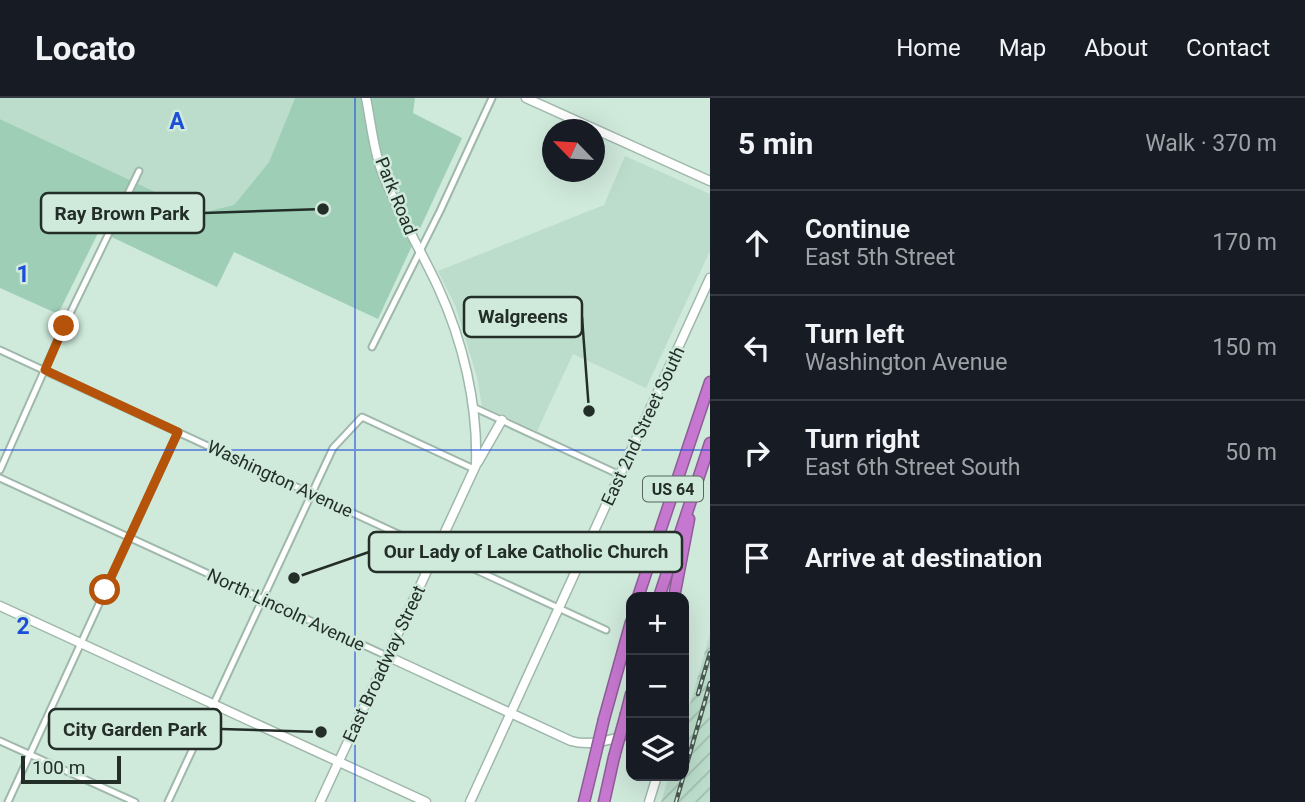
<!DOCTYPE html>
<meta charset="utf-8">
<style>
body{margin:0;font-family:Roboto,sans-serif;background:#20242c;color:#f1f3f6}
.controls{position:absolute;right:21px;bottom:21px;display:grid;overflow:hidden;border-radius:14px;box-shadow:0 7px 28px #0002}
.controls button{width:63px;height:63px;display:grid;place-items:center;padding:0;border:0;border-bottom:2px solid #363941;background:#171b24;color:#f1f3f6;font:35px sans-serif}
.compass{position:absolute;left:542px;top:21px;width:63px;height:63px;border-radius:50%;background:#171b24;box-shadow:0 7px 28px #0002;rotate:295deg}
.scale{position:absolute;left:21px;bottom:18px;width:100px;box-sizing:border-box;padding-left:7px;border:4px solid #242e29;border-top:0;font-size:19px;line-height:24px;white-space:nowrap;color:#242e29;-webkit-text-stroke:5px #cfe9db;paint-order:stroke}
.stop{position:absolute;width:21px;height:21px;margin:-16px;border:5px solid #b45309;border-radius:50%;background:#fff}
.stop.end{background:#b45309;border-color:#fff;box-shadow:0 2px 7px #0008}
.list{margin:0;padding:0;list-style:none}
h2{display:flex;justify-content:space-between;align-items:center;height:91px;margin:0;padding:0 28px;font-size:30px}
h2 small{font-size:23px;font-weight:400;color:#9ea1a6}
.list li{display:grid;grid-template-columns:46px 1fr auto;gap:21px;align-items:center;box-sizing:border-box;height:105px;padding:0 28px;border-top:2px solid #363941}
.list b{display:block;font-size:26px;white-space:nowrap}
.list p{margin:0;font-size:23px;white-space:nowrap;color:#9ea1a6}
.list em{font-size:23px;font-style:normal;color:#9ea1a6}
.icon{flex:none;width:38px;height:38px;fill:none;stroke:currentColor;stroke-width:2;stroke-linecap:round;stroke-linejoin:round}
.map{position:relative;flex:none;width:710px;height:704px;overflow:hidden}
header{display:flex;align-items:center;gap:42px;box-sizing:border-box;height:98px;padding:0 35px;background:#171b24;border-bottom:2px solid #363941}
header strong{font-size:33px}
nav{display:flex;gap:38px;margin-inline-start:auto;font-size:24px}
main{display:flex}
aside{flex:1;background:#171b24}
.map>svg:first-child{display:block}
.built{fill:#bcddcb}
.industrial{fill:url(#industrial-furrows)}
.park{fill:#9ecfb6}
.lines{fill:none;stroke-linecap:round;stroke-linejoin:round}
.street-casing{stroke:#9fb8ab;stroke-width:9}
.secondary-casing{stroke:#9fb8ab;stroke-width:11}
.highway-casing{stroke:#8d5d95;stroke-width:13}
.street{stroke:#fff;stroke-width:5}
.secondary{stroke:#fff;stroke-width:8}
.highway{stroke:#c677cf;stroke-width:10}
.rail-casing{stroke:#4b5952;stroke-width:4.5}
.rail{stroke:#cfe9db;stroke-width:2;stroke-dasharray:5;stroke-linecap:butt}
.highway-bridge-casing{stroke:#8d5d95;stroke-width:13;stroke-linecap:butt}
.highway-bridge{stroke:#c677cf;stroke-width:10}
.route{stroke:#b45309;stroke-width:9}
.grid{fill:none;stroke:#1d4ed8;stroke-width:2;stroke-opacity:0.55}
.labels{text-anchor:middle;stroke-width:5;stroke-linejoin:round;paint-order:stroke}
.shield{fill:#cfe9db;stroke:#57665e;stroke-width:2}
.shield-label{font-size:16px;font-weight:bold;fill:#242e29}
.street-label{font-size:18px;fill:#242e29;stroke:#cfe9db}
.grid-label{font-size:23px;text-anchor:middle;font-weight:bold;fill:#1d4ed8;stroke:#cfe9db;stroke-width:5;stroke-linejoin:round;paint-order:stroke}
.leader{fill:none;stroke:#242e29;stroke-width:2.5}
.callout-dot{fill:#242e29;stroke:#cfe9db;stroke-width:2.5}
.callout{fill:#cfe9db;stroke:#242e29;stroke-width:2.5}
.callout-label{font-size:19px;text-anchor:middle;font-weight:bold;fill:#242e29}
</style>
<header>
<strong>Locato</strong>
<nav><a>Home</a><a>Map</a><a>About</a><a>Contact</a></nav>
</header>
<main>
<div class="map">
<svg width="710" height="704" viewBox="0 0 710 704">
<defs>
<pattern id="industrial-furrows" width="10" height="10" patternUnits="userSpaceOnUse" patternTransform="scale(1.75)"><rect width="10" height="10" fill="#bcddcb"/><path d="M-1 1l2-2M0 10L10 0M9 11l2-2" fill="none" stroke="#a1beae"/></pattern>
</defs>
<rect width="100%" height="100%" fill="#cfe9db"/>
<!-- built -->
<g class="built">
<polygon points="0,0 295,0 269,64 234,107 200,115 0,21"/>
<polygon points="625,58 710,96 710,153 646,290 573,256 537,333 482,308 477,279 455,207 438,173 604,107"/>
</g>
<!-- industrial -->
<polygon class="industrial" points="710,536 710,704 661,704 669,678 684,678 684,627"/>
<!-- park -->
<polygon class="park" points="295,0 415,0 413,15 462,40 378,221 234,154 217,189 99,133 58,216 0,190 0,21 200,115 234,107 269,64"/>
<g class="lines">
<!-- street casing -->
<g class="street-casing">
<g id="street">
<polyline points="372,249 440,113 492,0"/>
<polyline points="0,252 606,532"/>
<polyline points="473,309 620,377"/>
<polyline points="0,372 64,228 139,73"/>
<polyline points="0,380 387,558"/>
<polyline points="0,643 135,704"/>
<polyline points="8,704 178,334"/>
<polyline points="168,704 333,350 362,319 474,371"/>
</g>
</g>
<!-- secondary casing -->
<g class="secondary-casing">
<g id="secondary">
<polyline points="526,0 710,83"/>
<polyline points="478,364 502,322"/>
<polyline points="0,508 426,704"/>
<path d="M387 558 571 643C589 648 606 643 623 638"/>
<path d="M320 704 476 367C478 307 463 243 438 189 420 150 397 114 382 74 373 51 371 24 366 0"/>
<polyline points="470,704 710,180"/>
<polyline points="649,704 657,678"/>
</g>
</g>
<!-- highway casing -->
<g class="highway-casing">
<g id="highway">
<polyline points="638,499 710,284"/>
<polyline points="659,499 710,345"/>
<polyline points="674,499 689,421"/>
<polyline points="626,616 631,596"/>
<polyline points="604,621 631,524"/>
<polyline points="627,636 631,634"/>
<polyline points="584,704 593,667"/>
<polyline points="604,704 614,659"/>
</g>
</g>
<!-- street -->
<use href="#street" class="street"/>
<!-- secondary -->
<use href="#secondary" class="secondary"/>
<!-- highway -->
<use href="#highway" class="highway"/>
<!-- rail casing -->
<g class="rail-casing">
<g id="rail">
<polyline points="698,596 710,555"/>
<polyline points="676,704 710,585"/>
</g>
</g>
<!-- rail -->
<use href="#rail" class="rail"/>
<!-- highway-bridge casing -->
<g class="highway-bridge-casing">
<g id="highway-bridge">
<polyline points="614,659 626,616"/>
<polyline points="593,667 604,621"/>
</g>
</g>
<!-- highway-bridge -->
<use href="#highway-bridge" class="highway-bridge"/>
</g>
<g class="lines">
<!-- route -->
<polyline class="route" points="64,228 45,272 178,334 105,492"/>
</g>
<!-- grid -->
<path class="grid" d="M355 0V704M0 352H710"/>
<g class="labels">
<!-- shield labels -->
<rect class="shield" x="643" y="378.5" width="60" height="25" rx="5"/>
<g class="shield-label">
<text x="673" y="397">US 64</text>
</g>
<!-- street labels -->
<g class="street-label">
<text transform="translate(396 98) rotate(68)" y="6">Park Road</text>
<text transform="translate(643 328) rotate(-65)" y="6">East 2nd Street South</text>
<text transform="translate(280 381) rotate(25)" y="6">Washington Avenue</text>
<text transform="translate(286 512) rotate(25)" y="6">North Lincoln Avenue</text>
<text transform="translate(384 566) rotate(-65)" y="6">East Broadway Street</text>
</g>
</g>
<g class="grid-label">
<text x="177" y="31">A</text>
<text x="23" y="184">1</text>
<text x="23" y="536">2</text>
</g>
<!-- callouts -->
<path class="leader" d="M323 111L204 115M589 313L582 219M294 480L369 454M321 634L221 631"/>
<g class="callout-dot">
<circle cx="323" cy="111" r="7"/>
<circle cx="589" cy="313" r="7"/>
<circle cx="294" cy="480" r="7"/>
<circle cx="321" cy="634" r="7"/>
</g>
<g class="callout">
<rect x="41" y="95" width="163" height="40" rx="7"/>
<rect x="464" y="199" width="118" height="40" rx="7"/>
<rect x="369" y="434" width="313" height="40" rx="7"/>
<rect x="49" y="611" width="172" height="40" rx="7"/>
</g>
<g class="callout-label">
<text x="122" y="122">Ray Brown Park</text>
<text x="523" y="225">Walgreens</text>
<text x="526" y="460">Our Lady of Lake Catholic Church</text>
<text x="135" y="638">City Garden Park</text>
</g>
</svg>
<div class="controls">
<button>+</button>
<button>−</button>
<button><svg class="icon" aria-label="layers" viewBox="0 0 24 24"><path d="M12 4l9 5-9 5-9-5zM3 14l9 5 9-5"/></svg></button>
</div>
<svg class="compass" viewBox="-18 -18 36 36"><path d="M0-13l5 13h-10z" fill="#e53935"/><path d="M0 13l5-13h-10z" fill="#9ea1a6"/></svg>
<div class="scale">100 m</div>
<div class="stop" style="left:105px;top:492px"></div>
<div class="stop end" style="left:64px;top:228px"></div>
</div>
<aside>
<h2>5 min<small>Walk · 370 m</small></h2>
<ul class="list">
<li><svg class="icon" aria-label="ahead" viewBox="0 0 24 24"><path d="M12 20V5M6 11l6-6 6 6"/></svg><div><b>Continue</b><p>East 5th Street</p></div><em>170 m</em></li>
<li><svg class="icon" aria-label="left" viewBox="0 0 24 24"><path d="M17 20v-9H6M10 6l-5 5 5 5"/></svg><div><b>Turn left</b><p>Washington Avenue</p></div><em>150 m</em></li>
<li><svg class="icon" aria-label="right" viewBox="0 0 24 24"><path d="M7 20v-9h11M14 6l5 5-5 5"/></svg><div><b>Turn right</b><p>East 6th Street South</p></div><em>50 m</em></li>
<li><svg class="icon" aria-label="arrive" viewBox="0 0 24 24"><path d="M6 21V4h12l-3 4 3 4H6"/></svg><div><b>Arrive at destination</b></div></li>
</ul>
</aside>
</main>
